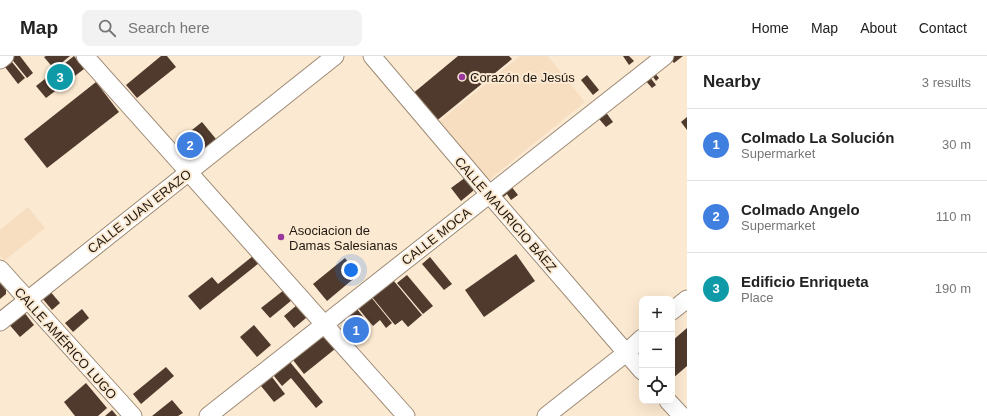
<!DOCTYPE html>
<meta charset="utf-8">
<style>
body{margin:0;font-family:Helvetica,sans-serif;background:#f2f2f2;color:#222}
.controls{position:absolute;right:12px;bottom:12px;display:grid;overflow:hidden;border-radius:8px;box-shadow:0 4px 16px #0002}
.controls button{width:36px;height:36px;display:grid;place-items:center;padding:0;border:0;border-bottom:1px solid #e0e0e0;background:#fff;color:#222;font:20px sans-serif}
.you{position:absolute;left:351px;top:214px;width:14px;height:14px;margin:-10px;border:3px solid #fff;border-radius:50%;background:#1a73e8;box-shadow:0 0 0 6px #1a73e833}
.badge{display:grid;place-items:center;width:26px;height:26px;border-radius:50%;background:#9a379d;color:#fff;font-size:13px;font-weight:700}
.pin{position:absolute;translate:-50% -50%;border:2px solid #fff;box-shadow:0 1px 4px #0006}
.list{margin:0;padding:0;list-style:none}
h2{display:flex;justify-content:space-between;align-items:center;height:52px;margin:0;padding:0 16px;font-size:17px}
h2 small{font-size:13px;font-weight:400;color:#767676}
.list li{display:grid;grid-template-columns:26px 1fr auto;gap:12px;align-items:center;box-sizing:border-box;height:72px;padding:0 16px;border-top:1px solid #e0e0e0}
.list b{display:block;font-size:15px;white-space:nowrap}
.list p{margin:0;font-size:13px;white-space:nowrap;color:#767676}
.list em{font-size:13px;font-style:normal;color:#767676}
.icon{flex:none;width:22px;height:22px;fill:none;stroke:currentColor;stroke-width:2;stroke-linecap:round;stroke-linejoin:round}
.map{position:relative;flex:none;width:687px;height:360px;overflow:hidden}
header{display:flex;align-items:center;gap:24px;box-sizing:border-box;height:56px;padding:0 20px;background:#fff;border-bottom:1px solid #e0e0e0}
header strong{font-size:19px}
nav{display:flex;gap:22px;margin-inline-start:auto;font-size:14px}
.search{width:280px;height:36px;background:#f2f2f2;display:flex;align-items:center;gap:10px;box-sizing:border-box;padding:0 14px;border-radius:8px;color:#767676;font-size:15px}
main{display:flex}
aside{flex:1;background:#fff}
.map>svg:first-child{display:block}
.built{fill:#f7dec0}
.building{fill:#503a2d}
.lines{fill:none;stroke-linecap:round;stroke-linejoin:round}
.minor-casing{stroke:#9d8b76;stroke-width:19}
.minor{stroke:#fff;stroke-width:17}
.poi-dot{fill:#9a379d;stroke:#fce9d1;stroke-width:1.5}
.labels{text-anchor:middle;stroke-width:4;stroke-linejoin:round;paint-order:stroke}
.poi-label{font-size:13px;fill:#201911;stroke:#fce9d1;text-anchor:start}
.street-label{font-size:13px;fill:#201911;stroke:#fce9d1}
</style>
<header>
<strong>Map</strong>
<div class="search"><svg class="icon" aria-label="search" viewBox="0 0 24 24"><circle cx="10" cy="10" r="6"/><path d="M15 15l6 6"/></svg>Search here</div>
<nav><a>Home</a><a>Map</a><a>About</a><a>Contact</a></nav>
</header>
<main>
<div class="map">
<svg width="687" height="360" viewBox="0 0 687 360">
<rect width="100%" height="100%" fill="#fce9d1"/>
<!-- built -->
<g class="built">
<polygon points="520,0 548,0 585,46 484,128 436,68"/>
<polygon points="28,151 45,172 4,205 0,200 0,174"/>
</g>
<!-- building -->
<g class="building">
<polygon points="10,0 20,0 33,17 27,22 10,1"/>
<polygon points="46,0 70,0 54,13 44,1"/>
<polygon points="74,0 84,13 46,42 36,30"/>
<polygon points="161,0 167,0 176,11 137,42 126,29"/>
<polygon points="458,0 509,0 512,3 434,67 411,39"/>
<polygon points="623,0 629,0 634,5 629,9"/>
<polygon points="674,0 683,0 674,7 670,3"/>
<polygon points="12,6 25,22 18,28 5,11"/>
<polygon points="654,16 659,22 656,25 651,18"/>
<polygon points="587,19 599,34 593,39 581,24"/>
<polygon points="649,20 656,29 652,32 645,24"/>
<polygon points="96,26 119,56 47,112 24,83"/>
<polygon points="602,51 613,66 606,71 594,57"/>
<polygon points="687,61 687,74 681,66"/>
<polygon points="202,66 216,83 195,100 188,101 177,86"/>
<polygon points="466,121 474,132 473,135 461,145 451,132"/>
<polygon points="507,125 518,139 511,144 507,138 499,145"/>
<polygon points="516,198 535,225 484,261 465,234"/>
<polygon points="253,200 259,207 200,254 188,240 212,221 218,228"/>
<polygon points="430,201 452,228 444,234 422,208"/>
<polygon points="345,202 358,219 327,245 313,228"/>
<polygon points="407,219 433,250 423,258 397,227"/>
<polygon points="393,224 422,259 408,271 402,264 395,269 372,241"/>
<polygon points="0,227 6,234 6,238 0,243"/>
<polygon points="49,234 60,247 52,254 42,242"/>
<polygon points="284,234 292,244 270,262 261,252"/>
<polygon points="371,241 392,267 386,272 380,264 373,270 358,252"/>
<polygon points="297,249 306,260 306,262 294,272 284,260"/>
<polygon points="82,253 89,262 73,276 65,267"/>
<polygon points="357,253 369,268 355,280 344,267 344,263"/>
<polygon points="24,256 34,269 20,281 7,266"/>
<polygon points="254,269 271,289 257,301 240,281"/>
<polygon points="687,272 687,310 672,323 672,285"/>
<polygon points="321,281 325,282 335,293 304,318 293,304"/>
<polygon points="290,306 323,346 316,352 291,322 282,330 274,320"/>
<polygon points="166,311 174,320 141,348 133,338"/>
<polygon points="272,321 285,338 274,346 261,330"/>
<polygon points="86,327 107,352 98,360 75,360 64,346"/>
<polygon points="172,344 183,357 178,360 152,360"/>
<polygon points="112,354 117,360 105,360"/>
</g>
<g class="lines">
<!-- minor casing -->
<g class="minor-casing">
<g id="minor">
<polyline points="85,0 406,360"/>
<polyline points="372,0 489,138 642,315"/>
<polyline points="0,4 5,0"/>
<polyline points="0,213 133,360"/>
<polyline points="672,255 687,243"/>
<polyline points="0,266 335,0"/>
<polyline points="668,345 682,360"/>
<polyline points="208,360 665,0"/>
<polyline points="546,360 626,297 642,282"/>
</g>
</g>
<!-- minor -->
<use href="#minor" class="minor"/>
</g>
<!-- markers -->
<g class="poi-dot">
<circle cx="462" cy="21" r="4"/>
<circle cx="281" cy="181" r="4"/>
</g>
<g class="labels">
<!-- poi labels -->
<g class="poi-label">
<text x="470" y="26">Corazón de Jesús</text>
<text x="289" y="179">Asociacion de<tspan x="289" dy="15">Damas Salesianas</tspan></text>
</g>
<!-- street labels -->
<g class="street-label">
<text transform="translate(139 155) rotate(-38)" y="5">CALLE JUAN ERAZO</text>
<text transform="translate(506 158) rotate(49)" y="5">CALLE MAURICIO BÁEZ</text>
<text transform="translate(436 180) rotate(-38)" y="5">CALLE MOCA</text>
<text transform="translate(66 287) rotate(48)" y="5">CALLE AMÉRICO LUGO</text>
</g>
</g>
</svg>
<div class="controls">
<button>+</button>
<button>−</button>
<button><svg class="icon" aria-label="locate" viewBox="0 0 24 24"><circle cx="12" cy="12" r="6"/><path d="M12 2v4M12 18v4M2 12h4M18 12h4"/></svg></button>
</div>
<div class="you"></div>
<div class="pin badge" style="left:356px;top:274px;background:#3f7fe0">1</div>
<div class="pin badge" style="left:190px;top:89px;background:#3f7fe0">2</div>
<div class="pin badge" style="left:60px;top:21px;background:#0f9aa8">3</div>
</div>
<aside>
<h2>Nearby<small>3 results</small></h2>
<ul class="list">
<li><span class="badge" style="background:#3f7fe0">1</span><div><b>Colmado La Solución</b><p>Supermarket</p></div><em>30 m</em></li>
<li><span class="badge" style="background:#3f7fe0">2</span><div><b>Colmado Angelo</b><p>Supermarket</p></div><em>110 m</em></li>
<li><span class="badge" style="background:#0f9aa8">3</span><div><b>Edificio Enriqueta</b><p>Place</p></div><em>190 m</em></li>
</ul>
</aside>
</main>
